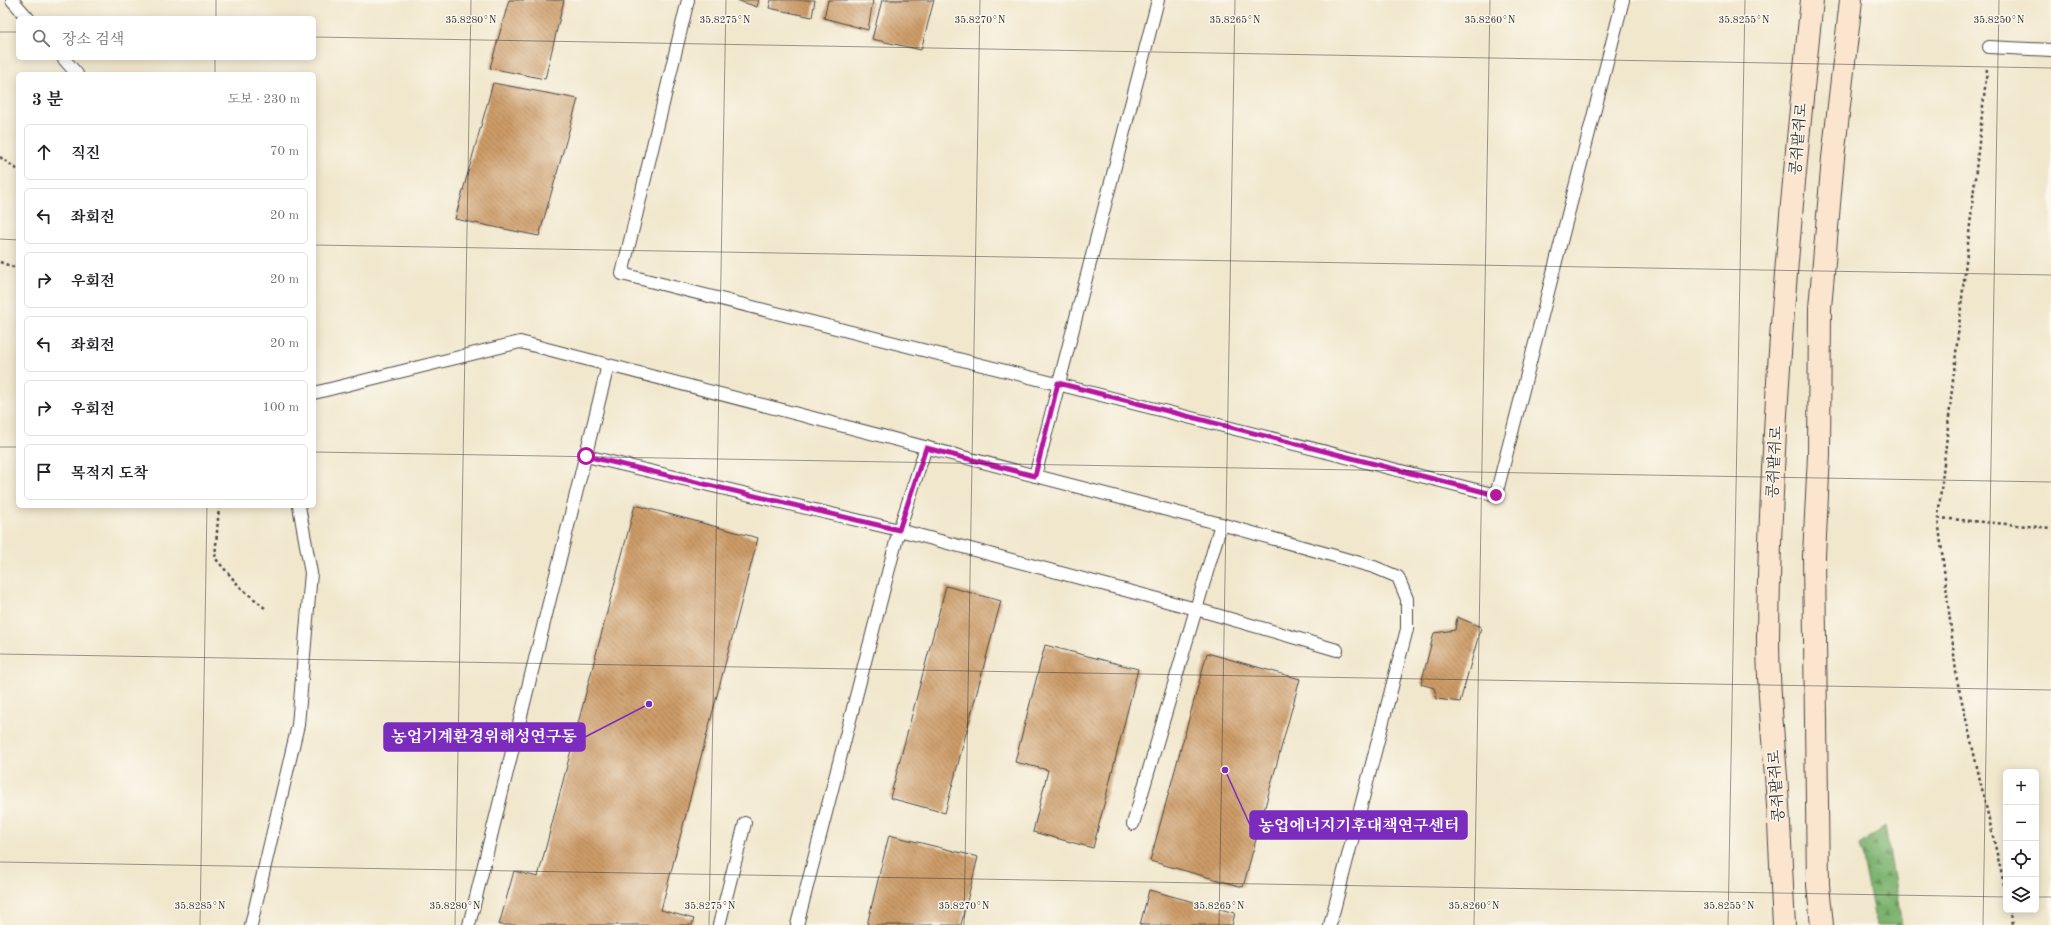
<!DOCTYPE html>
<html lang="ko">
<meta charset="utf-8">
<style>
body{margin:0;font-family:"Old Standard TT","Noto Serif KR",serif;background:#f2f2f2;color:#202124}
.controls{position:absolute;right:12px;bottom:12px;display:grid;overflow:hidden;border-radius:6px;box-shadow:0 2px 10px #0003}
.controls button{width:36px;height:36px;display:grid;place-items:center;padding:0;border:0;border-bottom:1px solid #e0e0e0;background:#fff;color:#202124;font:20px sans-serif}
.stop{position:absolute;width:12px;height:12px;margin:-9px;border:3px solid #b5179e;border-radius:50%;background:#fff}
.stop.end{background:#b5179e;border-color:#fff;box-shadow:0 1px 4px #0008}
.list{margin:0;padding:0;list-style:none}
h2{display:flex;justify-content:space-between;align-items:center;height:52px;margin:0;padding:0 16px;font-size:17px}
h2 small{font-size:13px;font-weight:400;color:#757577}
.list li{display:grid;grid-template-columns:26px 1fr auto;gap:12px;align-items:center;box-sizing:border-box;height:56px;margin:0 8px 8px;padding:0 8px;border:1px solid #e0e0e0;border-radius:6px}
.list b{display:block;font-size:15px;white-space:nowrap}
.list em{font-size:13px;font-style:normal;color:#757577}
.icon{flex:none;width:22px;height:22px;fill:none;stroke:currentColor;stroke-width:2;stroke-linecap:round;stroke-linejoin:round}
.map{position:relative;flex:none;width:2051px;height:925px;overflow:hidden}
.search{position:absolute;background:#fff;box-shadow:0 2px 10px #0003;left:16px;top:16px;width:300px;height:44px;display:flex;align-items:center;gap:10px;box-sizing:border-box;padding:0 14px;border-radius:6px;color:#757577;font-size:15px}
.panel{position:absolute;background:#fff;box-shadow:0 2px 10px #0003;left:16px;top:72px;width:300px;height:436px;border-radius:6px}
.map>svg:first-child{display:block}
.forest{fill:url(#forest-firs);stroke:#546e4c}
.building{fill:url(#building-back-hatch)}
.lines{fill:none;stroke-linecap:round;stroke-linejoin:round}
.lane-casing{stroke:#494743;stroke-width:14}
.secondary-casing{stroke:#494743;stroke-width:24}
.path{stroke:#494743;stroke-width:2.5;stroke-dasharray:3 3;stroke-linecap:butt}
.lane{stroke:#fff;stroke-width:12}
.secondary{stroke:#fce5cf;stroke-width:22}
.route{stroke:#b5179e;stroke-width:5}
.ticks{fill:none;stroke:#2b2b2b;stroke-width:1;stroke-opacity:0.45}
.labels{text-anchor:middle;stroke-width:3;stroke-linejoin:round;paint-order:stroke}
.street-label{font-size:15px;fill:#2b2b2b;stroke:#fbf7ec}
.ticks-label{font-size:10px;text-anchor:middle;fill:#2b2b2b;stroke:#fbf7ec;stroke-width:3;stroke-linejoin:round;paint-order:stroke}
.leader{fill:none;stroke:#7b2cbf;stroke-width:1.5}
.callout-dot{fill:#7b2cbf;stroke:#fbf7ec;stroke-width:1.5}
.callout{fill:#7b2cbf;stroke:#7b2cbf;stroke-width:1.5}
.callout-label{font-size:16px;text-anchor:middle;font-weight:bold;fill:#fff}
</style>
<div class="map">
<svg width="2051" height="925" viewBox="0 0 2051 925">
<defs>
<pattern id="forest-firs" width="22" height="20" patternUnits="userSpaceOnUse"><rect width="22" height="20" fill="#7cb26e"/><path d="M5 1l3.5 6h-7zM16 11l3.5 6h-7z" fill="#66915b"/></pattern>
<pattern id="building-back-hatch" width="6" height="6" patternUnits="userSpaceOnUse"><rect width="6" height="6" fill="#cc9b67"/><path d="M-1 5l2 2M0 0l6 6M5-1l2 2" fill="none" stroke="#a67f55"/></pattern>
</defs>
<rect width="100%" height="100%" fill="#fbf7ec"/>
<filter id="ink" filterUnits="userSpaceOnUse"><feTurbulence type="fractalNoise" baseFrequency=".025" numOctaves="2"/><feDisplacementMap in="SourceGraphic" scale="8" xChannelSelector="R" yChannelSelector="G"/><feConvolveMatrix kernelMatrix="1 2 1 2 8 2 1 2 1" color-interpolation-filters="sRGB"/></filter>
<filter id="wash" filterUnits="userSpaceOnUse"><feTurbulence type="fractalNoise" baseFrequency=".012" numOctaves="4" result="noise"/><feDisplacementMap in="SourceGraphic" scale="16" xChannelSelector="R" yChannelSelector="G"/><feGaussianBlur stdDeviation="0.9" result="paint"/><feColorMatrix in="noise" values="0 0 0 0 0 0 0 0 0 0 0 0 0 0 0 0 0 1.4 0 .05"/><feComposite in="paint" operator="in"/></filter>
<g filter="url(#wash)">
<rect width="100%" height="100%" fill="#f1e7cd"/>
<!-- forest -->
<polygon class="forest" points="1885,826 1902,925 1876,925 1860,845"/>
<g id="blocks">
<!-- building -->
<g class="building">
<polygon points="509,0 564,0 545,79 490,68"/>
<polygon points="737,0 759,0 757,7"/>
<polygon points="771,0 815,0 812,17 769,8"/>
<polygon points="828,0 873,0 868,30 824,18"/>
<polygon points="882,0 934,0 921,50 872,39"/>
<polygon points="493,83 578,99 539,236 455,219"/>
<polygon points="635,505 758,538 661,910 694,919 692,925 499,925 514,871 538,877"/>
<polygon points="946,586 1001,601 945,813 890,798"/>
<polygon points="1457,617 1481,627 1460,702 1437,699 1434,688 1421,684 1434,633 1455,630"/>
<polygon points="1045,645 1138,669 1093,848 1033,832 1048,770 1015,762"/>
<polygon points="1207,653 1300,679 1243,887 1150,861"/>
<polygon points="889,835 978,857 961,925 867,925"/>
<polygon points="1149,890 1235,913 1232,925 1140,925"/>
</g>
</g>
</g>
<g filter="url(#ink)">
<use href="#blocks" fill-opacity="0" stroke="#494743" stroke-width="1"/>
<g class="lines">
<!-- lane casing -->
<g class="lane-casing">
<g id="lane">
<polyline points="12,0 28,18"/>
<polyline points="688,0 622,274 1496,495 1623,0"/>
<polyline points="1989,47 2051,50"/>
<polyline points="63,58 77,74"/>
<polyline points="314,393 520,342 1221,524 1374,567 1398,577 1407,599 1407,629 1330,925"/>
<polyline points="586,456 899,530 1196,609 1337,650"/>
<polyline points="1035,476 1158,0"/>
<polyline points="1133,824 1221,524"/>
<polyline points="251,925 298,725 311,573 299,506"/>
<polyline points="469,925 608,365"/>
<polyline points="719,925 745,823"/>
<polyline points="797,925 899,530 926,447"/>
</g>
</g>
<!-- secondary casing -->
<g class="secondary-casing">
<g id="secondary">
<path d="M1784 925C1781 875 1780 826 1776 776 1772 729 1768 684 1768 637 1770 424 1790 211 1812 0"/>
<polyline points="1822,925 1818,885 1814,556 1819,455 1820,308 1833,158 1851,0"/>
</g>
</g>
<!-- path -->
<g class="path">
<polyline points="1987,69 1938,518 1957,680 2006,893"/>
<polyline points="0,157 18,170"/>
<polyline points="0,262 18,269"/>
<polyline points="219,506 215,558 240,587 266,609"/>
<polyline points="1938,518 2051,528"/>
<polyline points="2010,910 2013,925"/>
</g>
<!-- lane -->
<use href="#lane" class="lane"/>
<!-- secondary -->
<use href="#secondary" class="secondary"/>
</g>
</g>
<g class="lines" filter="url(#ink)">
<!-- route -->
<polyline class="route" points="586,456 899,530 926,448 1035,476 1058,383 1496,495"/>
</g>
<!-- ticks -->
<path class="ticks" d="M216 18V0M0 32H18M314 37 2051 68M215 74V58M0 239 18 240M314 245 2051 275M0 447H18M314 452 2051 482M0 654 2051 690M0 862 2006 897M2036 897H2051M200 925 207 506M455 925 471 0M709 925 726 0M964 925 980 0M1219 925 1235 0M1474 925 1490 0M1728 925 1745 0M1983 925 1999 0"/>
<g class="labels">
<!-- street labels -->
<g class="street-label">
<text transform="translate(1798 139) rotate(-85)" y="5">콩쥐팥쥐로</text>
<text transform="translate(1774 462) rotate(-87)" y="5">콩쥐팥쥐로</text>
<text transform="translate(1776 786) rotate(-94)" y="5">콩쥐팥쥐로</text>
</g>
</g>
<g class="ticks-label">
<text x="471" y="23">35.8280°N</text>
<text x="725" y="23">35.8275°N</text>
<text x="980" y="23">35.8270°N</text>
<text x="1235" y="23">35.8265°N</text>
<text x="1490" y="23">35.8260°N</text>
<text x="1744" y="23">35.8255°N</text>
<text x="1999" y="23">35.8250°N</text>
<text x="200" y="909">35.8285°N</text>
<text x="455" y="909">35.8280°N</text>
<text x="710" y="909">35.8275°N</text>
<text x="964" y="909">35.8270°N</text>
<text x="1219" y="909">35.8265°N</text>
<text x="1474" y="909">35.8260°N</text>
<text x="1729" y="909">35.8255°N</text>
</g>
<!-- callouts -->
<path class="leader" d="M649 704L585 737M1225 770L1250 825"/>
<g class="callout-dot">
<circle cx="649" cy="704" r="4"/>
<circle cx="1225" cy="770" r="4"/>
</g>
<g class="callout">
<rect x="384" y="723" width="201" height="28" rx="4"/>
<rect x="1250" y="811" width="217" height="28" rx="4"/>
</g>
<g class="callout-label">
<text x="484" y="742">농업기계환경위해성연구동</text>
<text x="1359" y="831">농업에너지기후대책연구센터</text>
</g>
</svg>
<div class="controls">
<button>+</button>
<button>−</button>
<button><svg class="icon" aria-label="locate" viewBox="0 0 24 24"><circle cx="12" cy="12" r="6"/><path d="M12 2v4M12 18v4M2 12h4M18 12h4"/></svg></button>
<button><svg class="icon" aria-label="layers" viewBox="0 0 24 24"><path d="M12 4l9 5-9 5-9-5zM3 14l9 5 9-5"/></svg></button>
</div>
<div class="stop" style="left:586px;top:456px"></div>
<div class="stop end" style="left:1496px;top:495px"></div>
<div class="search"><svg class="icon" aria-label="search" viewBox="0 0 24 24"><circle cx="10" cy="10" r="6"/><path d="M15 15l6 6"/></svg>장소 검색</div>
<section class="panel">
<h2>3 분<small>도보 · 230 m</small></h2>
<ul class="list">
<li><svg class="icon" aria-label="ahead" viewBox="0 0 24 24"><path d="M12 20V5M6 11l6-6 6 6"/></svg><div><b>직진</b></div><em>70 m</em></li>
<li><svg class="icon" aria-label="left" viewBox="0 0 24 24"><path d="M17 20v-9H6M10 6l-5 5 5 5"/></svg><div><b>좌회전</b></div><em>20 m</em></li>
<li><svg class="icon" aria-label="right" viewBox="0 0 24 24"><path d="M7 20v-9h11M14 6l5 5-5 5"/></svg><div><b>우회전</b></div><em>20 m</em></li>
<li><svg class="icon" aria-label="left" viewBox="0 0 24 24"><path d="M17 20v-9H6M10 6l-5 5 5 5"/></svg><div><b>좌회전</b></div><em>20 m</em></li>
<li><svg class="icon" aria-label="right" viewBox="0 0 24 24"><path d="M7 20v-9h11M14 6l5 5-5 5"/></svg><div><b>우회전</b></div><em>100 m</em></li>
<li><svg class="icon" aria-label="arrive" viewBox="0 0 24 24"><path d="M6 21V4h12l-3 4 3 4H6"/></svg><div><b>목적지 도착</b></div></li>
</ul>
</section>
</div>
